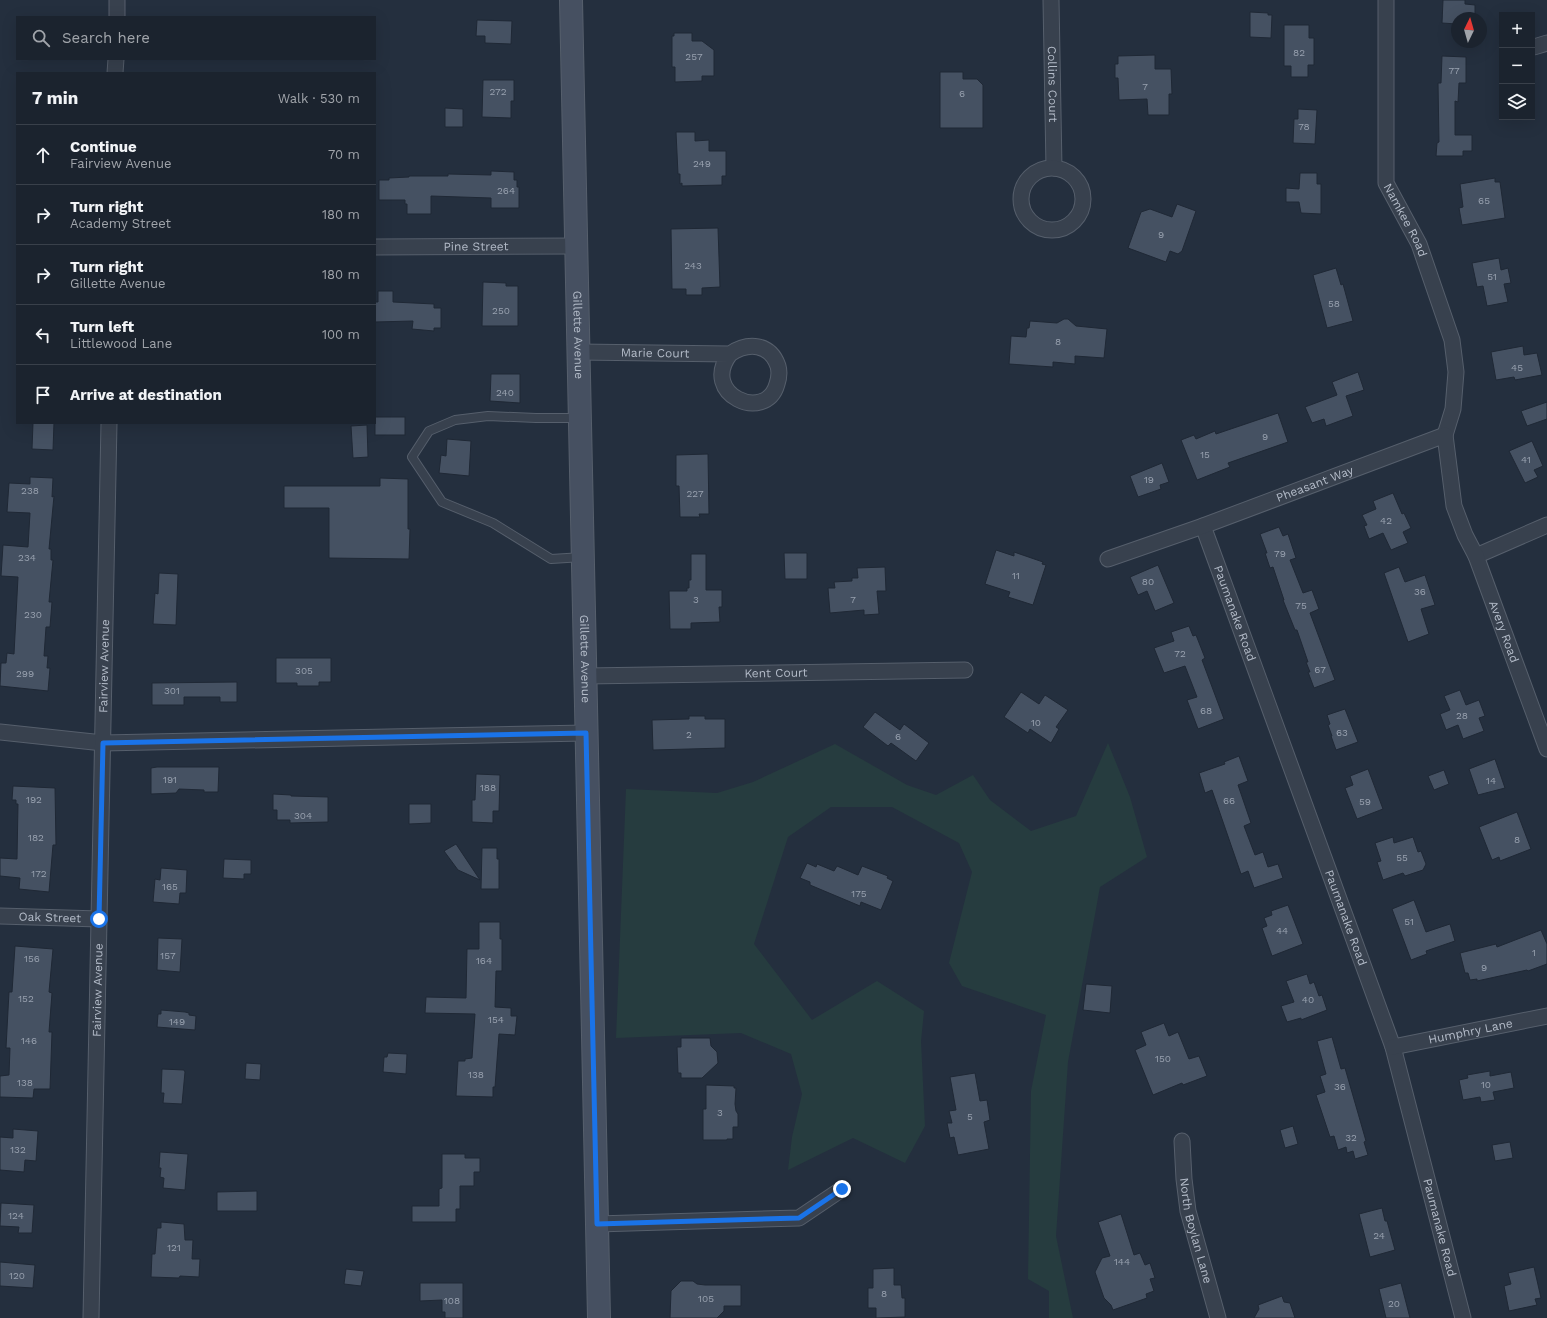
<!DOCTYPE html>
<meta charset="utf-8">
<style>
body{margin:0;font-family:"Work Sans",sans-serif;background:#242b36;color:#f1f3f6}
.controls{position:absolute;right:12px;top:12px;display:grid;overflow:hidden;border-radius:0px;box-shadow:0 4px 16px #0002}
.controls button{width:36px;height:36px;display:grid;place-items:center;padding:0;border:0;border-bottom:1px solid #39404a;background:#1b232e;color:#f1f3f6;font:20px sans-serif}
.compass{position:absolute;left:1451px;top:12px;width:36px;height:36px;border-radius:50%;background:#1b232e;box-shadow:0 4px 16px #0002;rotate:5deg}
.stop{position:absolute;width:12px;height:12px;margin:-9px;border:3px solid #1a73e8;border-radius:50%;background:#fff}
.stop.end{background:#1a73e8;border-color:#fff;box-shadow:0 1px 4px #0008}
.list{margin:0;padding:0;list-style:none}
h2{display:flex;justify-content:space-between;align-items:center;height:52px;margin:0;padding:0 16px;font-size:17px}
h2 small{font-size:13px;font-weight:400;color:#a0a4aa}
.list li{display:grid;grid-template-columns:26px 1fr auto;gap:12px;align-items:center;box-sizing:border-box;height:60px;padding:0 16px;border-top:1px solid #39404a}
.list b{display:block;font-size:15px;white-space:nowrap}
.list p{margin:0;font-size:13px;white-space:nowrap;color:#a0a4aa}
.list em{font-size:13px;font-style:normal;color:#a0a4aa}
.icon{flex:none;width:22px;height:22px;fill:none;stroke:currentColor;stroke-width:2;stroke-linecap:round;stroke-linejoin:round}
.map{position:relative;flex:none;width:1547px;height:1318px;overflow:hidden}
.search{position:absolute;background:#1b232e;box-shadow:0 4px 16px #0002;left:16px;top:16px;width:360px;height:44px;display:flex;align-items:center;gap:10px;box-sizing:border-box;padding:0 14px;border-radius:0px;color:#a0a4aa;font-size:15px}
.panel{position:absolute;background:#1b232e;box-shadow:0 4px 16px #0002;left:16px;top:72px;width:360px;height:352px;border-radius:0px}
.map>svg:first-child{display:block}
.green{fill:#263c3f}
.building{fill:#455162;stroke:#1f2835}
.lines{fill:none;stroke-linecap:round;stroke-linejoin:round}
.lane-casing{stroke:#565f6c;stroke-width:10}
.street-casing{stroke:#565f6c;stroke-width:17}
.secondary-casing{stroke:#565f6c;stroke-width:24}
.lane{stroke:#38414e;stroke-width:8}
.street{stroke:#38414e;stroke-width:15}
.secondary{stroke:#465061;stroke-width:22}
.route{stroke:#1a73e8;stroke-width:5}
.labels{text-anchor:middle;stroke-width:3.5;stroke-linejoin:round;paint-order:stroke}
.number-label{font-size:10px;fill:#98a1af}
.street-label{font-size:12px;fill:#b4bcc9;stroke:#1d2633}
</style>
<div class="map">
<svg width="1547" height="1318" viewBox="0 0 1547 1318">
<rect width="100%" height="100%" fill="#242f3e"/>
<!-- green -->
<polygon class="green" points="1108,743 1130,797 1147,857 1100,887 1068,1062 1056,1236 1073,1318 1049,1318 1049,1291 1028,1279 1031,1091 1046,1015 962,986 949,963 972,872 959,843 892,807 831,807 788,837 754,944 812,1020 877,981 924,1011 921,1041 925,1126 905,1163 853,1138 788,1170 792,1137 802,1094 791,1054 741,1033 616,1038 626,789 717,793 753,782 835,744 907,785 936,795 973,775 990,800 1031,831 1076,816"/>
<!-- building -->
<g class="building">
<polygon points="1443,0 1465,0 1465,4 1475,5 1475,18 1457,18 1457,24 1442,23"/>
<polygon points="1250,12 1268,13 1268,15 1272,15 1271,38 1250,37"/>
<polygon points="477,20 512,21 511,44 485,43 485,36 476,36"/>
<polygon points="1284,25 1309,25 1309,38 1314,38 1314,65 1308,65 1308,77 1291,77 1291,66 1284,66"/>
<polygon points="674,33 692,33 692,41 702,41 714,50 714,76 702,76 702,81 675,82 675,67 672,67 672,36 674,36"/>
<polygon points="1155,55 1155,69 1171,69 1172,94 1169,94 1169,115 1148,115 1147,99 1119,100 1118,78 1115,78 1115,64 1118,64 1118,56"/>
<polygon points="1442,56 1466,57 1466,83 1459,83 1458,102 1455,101 1455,135 1472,135 1472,151 1463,151 1463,156 1436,156 1437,143 1439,142 1438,83 1441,83"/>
<polygon points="940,72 963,72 963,79 977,79 983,85 983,128 940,128"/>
<polygon points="483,80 514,80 514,101 511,101 511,118 482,117"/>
<polygon points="445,108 463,109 463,127 445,127"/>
<polygon points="1298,109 1317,110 1315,144 1293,143 1294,119 1298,119"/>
<polygon points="676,132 695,132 695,141 709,140 709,151 726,151 726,176 722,176 722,185 682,186 682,183 680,184 680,174 678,174"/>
<polygon points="491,171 514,172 514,180 517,180 517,187 519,187 519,208 491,208 491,198 431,196 431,214 407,214 407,204 405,204 405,200 379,200 379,180 389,180 389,178 409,177 409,176 448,176 448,174 491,175"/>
<polygon points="1300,173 1317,173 1317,184 1321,184 1321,214 1301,213 1299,202 1286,202 1286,188 1299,189"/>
<polygon points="1495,178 1495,182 1500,182 1505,218 1462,225 1459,208 1463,207 1460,184"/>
<polygon points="1177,204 1196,211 1182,251 1178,254 1170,251 1166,262 1128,248 1141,212 1150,209 1172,217"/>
<polygon points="718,228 720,287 702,288 702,295 686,295 686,289 672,289 671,229"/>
<polygon points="1499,258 1501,270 1508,268 1511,283 1504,284 1508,302 1487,306 1483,286 1477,287 1472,263"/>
<polygon points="1336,268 1341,285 1343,284 1353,321 1327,328 1313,275"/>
<polygon points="483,282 506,283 506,286 518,286 518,326 482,326"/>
<polygon points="378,291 393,291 393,302 434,304 434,308 441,308 441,328 434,328 434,331 412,329 413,321 375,322 375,302 378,302"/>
<polygon points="1064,319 1068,319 1076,326 1107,329 1104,358 1075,356 1075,364 1053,362 1053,367 1009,364 1011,336 1026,337 1027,328 1029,328 1030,321 1057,323"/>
<polygon points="1523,346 1524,355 1537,353 1542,375 1515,380 1514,377 1496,380 1491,352"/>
<polygon points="1358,372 1364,390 1346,396 1353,416 1326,426 1324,419 1312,423 1305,407 1337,395 1332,382"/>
<polygon points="491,374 520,374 520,403 490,401"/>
<polygon points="1547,402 1547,419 1527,426 1521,411"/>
<polygon points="1278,413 1288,442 1228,463 1230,467 1197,480 1181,440 1194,435 1196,439 1215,431 1216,434"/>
<rect x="375" y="417" width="30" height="18"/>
<polygon points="33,423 54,423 53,450 32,449"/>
<polygon points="367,425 368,457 353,458 351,426"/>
<polygon points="447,439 471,441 469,476 439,473 441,455 446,456"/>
<polygon points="1532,441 1543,466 1534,470 1538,477 1525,483 1509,451"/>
<polygon points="708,454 709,514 699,514 700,517 680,517 679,486 676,486 676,455"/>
<polygon points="1162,463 1169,482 1160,485 1161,489 1138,497 1130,476"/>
<polygon points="30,477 53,478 52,497 54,496 49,549 51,549 51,560 53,560 49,602 52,602 50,627 46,627 44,656 48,656 47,668 50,668 48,691 0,686 1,663 6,663 7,653 14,654 18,577 1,576 3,545 28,547 30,513 7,512 9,483 30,484"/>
<polygon points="380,478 408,479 408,529 410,529 409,559 329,558 329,508 284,508 284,486 380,486"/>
<polygon points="1393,493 1402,514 1404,513 1411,528 1403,532 1408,543 1391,550 1383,533 1369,539 1364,526 1367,525 1362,515 1376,509 1373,501"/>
<polygon points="1279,527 1283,536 1288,534 1296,558 1290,560 1303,593 1312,590 1319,609 1310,613 1335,680 1314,688 1308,672 1310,672 1306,662 1308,662 1297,630 1295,630 1283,600 1284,600 1273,567 1270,568 1265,553 1267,553 1260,534"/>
<polygon points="996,550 1014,556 1014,552 1043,562 1042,564 1046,565 1033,605 1008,597 1010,592 985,584"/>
<polygon points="784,553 807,553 807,579 785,579"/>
<polygon points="691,554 706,554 706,590 722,590 722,607 719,607 720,622 691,623 691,629 670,629 669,591 687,591 687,588 689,588 689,580 691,580"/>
<polygon points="1158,565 1174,603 1155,611 1147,591 1138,595 1130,577"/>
<polygon points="885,567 886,591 877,591 879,614 864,615 864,610 830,613 828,588 835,588 834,582 852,581 852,578 858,578 857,568"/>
<polygon points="1399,567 1405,582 1425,575 1435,605 1421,609 1429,634 1408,642 1384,573"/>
<polygon points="159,573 178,574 176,625 153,624 155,593 158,594"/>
<polygon points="1189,626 1193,636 1196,635 1205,658 1202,660 1224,719 1198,729 1187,700 1197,697 1185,666 1164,673 1154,648 1174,641 1171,632"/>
<polygon points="276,658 331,658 331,682 319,682 319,686 297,686 297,683 276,683"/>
<polygon points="237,682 237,702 220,702 220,697 184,697 184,705 152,705 152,683"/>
<polygon points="1460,690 1466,705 1479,700 1485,716 1479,718 1484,731 1463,739 1458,725 1446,730 1440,714 1450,710 1444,696"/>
<polygon points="1021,692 1039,704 1045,695 1068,710 1056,727 1059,729 1051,743 1030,729 1028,733 1004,717"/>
<polygon points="1345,709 1358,742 1336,750 1331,736 1332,736 1328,725 1330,724 1327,715"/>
<polygon points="875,712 900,730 904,724 929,743 916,761 891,743 888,746 863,727"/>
<polygon points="689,716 705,716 705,719 725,719 725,748 653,750 652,720 689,719"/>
<polygon points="1239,756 1248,781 1238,785 1251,823 1244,826 1255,855 1263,852 1268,867 1278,864 1283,878 1254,888 1248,871 1241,874 1212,790 1205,793 1199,773 1225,764 1224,762"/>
<polygon points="1495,759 1505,788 1478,795 1469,769"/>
<polygon points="157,767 219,767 218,792 204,792 204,790 179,789 176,793 151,794 151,768"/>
<polygon points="1368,769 1383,809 1357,819 1345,788 1353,785 1350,776"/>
<polygon points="1444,770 1449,784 1434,790 1428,776"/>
<polygon points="476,774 500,775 499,811 493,811 493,823 472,822 472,800 475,800"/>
<polygon points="13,786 55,788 56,845 53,845 49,892 19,889 20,878 0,876 0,858 17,859 18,804 16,804 16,800 12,800"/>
<polygon points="273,794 291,795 291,796 328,797 328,822 290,823 290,820 277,820 277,810 273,810"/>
<polygon points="409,804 431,804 431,823 409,824"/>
<polygon points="1517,812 1531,849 1500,861 1499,857 1492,860 1479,827"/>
<polygon points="1393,837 1394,843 1413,837 1418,852 1421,851 1426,864 1423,870 1405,876 1403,873 1383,880 1377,862 1381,861 1375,843"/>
<polygon points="456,844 480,880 458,870 444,851"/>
<polygon points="482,848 497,848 497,859 499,859 499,889 481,889"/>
<polygon points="224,859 251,860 251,874 244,874 244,879 223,878"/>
<polygon points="807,863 816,867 817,864 834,871 837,866 858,875 862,866 888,876 887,878 893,881 881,910 861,902 860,906 810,885 810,882 800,878"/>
<polygon points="161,868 187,870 186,893 180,893 179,904 153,902 155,879 160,880"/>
<polygon points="1414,900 1426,932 1450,924 1455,941 1426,951 1427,954 1411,960 1392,909"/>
<polygon points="1288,905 1303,944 1272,956 1262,928 1267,926 1264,918 1272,915 1271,911"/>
<polygon points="479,922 500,922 500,939 502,939 502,971 496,971 495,1007 511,1008 511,1016 517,1016 515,1035 499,1034 495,1087 493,1087 493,1097 456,1096 458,1061 465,1061 465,1059 472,1058 475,1014 425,1013 426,997 466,998 467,949 479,949"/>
<polygon points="1541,930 1547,944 1547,964 1528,971 1527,970 1477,981 1477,979 1470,980 1468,973 1465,973 1460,953 1496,944 1497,947"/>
<polygon points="158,938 182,939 180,972 157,970"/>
<polygon points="15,946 53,949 49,992 52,993 49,1032 52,1032 50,1089 34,1089 33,1098 0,1097 0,1076 9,1075 10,1048 6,1048 9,992 12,992"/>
<polygon points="1307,974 1310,984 1314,982 1319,996 1322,995 1327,1010 1301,1020 1301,1018 1287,1022 1281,1006 1294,1002 1286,981"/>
<polygon points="1086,984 1112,986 1110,1013 1083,1010"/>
<polygon points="161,1010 185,1012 189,1013 189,1015 196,1016 195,1030 157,1027 158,1014 161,1014"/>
<polygon points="1164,1023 1169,1036 1178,1032 1189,1059 1199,1056 1207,1076 1183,1085 1182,1083 1153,1095 1135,1050 1146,1045 1141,1032"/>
<polygon points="1332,1037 1341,1069 1345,1068 1366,1141 1364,1142 1368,1155 1355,1159 1353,1151 1347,1153 1346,1147 1338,1150 1334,1136 1330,1137 1316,1095 1325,1092 1320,1076 1326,1074 1317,1041"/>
<polygon points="681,1038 710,1038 711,1046 717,1052 718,1063 702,1078 681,1078 681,1073 678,1073 677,1047 681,1047"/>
<polygon points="388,1053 407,1054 406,1074 383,1072 384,1057 387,1057"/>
<polygon points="246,1063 261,1064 260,1080 245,1079"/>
<polygon points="162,1069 184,1070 185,1072 182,1104 163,1103 164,1093 161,1093"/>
<polygon points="1490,1071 1490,1076 1511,1072 1514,1088 1493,1092 1495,1100 1481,1102 1480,1097 1463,1100 1459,1080 1468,1078 1467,1075"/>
<polygon points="975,1073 980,1101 987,1100 990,1120 984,1122 989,1149 958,1155 954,1137 950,1138 947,1123 952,1123 949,1111 956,1110 950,1077"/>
<polygon points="706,1085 734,1086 734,1088 736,1088 735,1104 736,1111 738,1114 738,1127 733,1127 733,1139 727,1139 727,1140 703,1140 703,1109 706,1109"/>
<polygon points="1293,1126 1298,1144 1285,1148 1280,1130"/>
<polygon points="13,1129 38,1131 36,1161 25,1160 24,1172 0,1170 0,1137 13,1138"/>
<polygon points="1510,1142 1513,1158 1495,1161 1492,1145"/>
<polygon points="160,1152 188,1154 185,1190 163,1188 164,1178 160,1177 161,1168 159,1168"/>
<polygon points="442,1154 465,1154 465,1158 480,1158 480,1172 474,1172 474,1186 460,1186 460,1209 456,1209 456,1222 412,1222 412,1206 439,1206 439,1189 442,1188"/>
<polygon points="257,1191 257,1211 217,1211 217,1192"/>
<polygon points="1,1203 34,1205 32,1233 18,1233 19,1227 0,1226"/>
<polygon points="1382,1208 1385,1221 1387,1221 1395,1250 1370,1257 1359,1214"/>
<polygon points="1121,1214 1134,1255 1140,1253 1145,1265 1150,1263 1155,1278 1150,1279 1154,1291 1146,1294 1147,1298 1113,1310 1111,1305 1104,1298 1095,1272 1102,1258 1110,1256 1098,1222"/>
<polygon points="161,1222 184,1224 185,1240 193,1240 192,1259 200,1259 199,1277 180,1276 179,1278 151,1277 152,1254 155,1254 157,1228 161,1228"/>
<polygon points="0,1262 35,1265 33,1288 0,1286"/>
<polygon points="1534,1267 1541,1298 1535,1299 1537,1305 1509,1311 1504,1286 1511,1284 1508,1273"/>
<polygon points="894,1268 894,1285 901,1285 902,1298 905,1298 905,1317 876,1318 876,1308 868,1308 868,1288 873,1288 873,1269"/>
<polygon points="346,1269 364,1271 361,1286 344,1284"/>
<polygon points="681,1281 693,1281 697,1284 705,1285 741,1285 741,1306 724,1306 724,1311 717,1318 670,1318 671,1291"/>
<polygon points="420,1283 463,1283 463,1318 445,1318 445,1312 442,1312 442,1300 420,1301"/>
<polygon points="1401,1283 1410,1318 1386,1318 1379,1289"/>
<polygon points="1282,1296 1284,1302 1290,1303 1295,1318 1254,1318 1259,1309 1258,1305"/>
</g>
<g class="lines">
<!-- lane casing -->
<g class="lane-casing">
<polyline id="lane" points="579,418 536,418 488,416 455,420 429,431 412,457 442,502 493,523 551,559 583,557"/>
</g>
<!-- street casing -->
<g class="street-casing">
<g id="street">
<path id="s1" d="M1051 0 1054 168"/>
<path id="s2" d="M1386 0V183L1419 244 1452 340 1456 372 1453 409 1445 435"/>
<polyline points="117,17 117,0"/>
<polyline points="1534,47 1547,43"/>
<polyline points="115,73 116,59"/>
<circle cx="1052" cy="199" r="31"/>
<path id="s3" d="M375 247 577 246"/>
<path id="s4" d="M579 352 730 354C748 342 770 343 778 366 780 373 779 378 777 384 766 424 699 394 730 354"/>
<path id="s5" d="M1203 526 1393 1047 1463 1318"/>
<polyline points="1476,556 1547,525"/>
<path id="s6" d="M1108 559 1203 526 1445 435 1454 506 1465 535 1476 556 1547 749"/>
<path id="s7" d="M586 676 965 670"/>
<polyline points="0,732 103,743 586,733"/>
<path id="s8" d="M0 916 99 919"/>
<path id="s9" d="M1393 1047 1547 1016"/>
<path id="s10" d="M1182 1141 1184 1179 1188 1211 1218 1318"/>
<polyline points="597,1224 799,1218 842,1189"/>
<path id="s11" d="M91 1318 109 423"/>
</g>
</g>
<!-- secondary casing -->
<g class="secondary-casing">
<g id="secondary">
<path id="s12" d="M571 0 599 1318"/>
</g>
</g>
<!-- lane -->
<use href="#lane" class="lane"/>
<!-- street -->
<use href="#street" class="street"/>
<!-- secondary -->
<use href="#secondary" class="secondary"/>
</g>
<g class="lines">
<!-- route -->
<polyline class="route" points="99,919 103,743 586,733 597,1224 799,1218 842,1189"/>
</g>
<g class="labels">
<!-- number labels -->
<g class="number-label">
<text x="1299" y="56">82</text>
<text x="694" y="60">257</text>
<text x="1454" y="74">77</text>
<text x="1145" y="90">7</text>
<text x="498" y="95">272</text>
<text x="962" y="97">6</text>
<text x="1304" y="130">78</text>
<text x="702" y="167">249</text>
<text x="506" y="194">264</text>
<text x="1484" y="204">65</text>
<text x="1161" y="238">9</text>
<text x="693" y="269">243</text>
<text x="1492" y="280">51</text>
<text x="1334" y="307">58</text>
<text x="501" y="314">250</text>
<text x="1058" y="345">8</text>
<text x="1517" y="371">45</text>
<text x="505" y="396">240</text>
<text x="1265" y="440">9</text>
<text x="1205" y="458">15</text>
<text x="1526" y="463">41</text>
<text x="1149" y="483">19</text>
<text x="30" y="494">238</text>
<text x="695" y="497">227</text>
<text x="1386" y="524">42</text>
<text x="1280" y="557">79</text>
<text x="27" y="561">234</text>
<text x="1016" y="579">11</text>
<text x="1148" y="585">80</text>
<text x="1420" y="595">36</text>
<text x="696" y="603">3</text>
<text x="853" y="603">7</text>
<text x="1301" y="609">75</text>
<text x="33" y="618">230</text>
<text x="1180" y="657">72</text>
<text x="1320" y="673">67</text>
<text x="304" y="674">305</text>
<text x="25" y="677">299</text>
<text x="172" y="694">301</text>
<text x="1206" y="714">68</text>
<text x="1462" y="719">28</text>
<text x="1036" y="726">10</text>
<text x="1342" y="736">63</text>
<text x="689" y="738">2</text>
<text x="898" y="740">6</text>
<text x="170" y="783">191</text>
<text x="1491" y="784">14</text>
<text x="488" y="791">188</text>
<text x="34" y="803">192</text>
<text x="1229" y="804">66</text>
<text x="1365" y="805">59</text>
<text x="303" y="819">304</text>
<text x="36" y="841">182</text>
<text x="1517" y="843">8</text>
<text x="1402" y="861">55</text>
<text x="39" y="877">172</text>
<text x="170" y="890">165</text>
<text x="859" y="897">175</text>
<text x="1409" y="925">51</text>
<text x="1282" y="934">44</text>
<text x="1534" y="956">1</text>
<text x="168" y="959">157</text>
<text x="32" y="962">156</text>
<text x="484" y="964">164</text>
<text x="1484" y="971">9</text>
<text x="26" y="1002">152</text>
<text x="1308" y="1003">40</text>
<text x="496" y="1023">154</text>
<text x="177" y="1025">149</text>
<text x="29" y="1044">146</text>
<text x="1163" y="1062">150</text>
<text x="476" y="1078">138</text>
<text x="25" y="1086">138</text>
<text x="1486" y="1088">10</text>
<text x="1340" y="1090">36</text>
<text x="720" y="1116">3</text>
<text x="970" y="1120">5</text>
<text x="1351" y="1141">32</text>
<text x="18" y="1153">132</text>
<text x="16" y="1219">124</text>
<text x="1379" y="1239">24</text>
<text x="174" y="1251">121</text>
<text x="1122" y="1265">144</text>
<text x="17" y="1279">120</text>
<text x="884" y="1297">8</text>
<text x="706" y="1302">105</text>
<text x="452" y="1304">108</text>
<text x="1394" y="1307">20</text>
</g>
<!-- street labels -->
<g class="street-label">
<text dy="4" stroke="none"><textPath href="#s1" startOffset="84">Collins Court</textPath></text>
<text dy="4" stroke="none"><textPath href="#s2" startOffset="225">Namkee Road</textPath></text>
<text dy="4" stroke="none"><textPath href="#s3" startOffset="101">Pine Street</textPath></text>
<text dy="4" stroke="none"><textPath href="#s12" startOffset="335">Gillette Avenue</textPath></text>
<text dy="4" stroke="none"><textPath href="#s4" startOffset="76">Marie Court</textPath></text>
<text dy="4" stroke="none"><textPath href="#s6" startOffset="220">Pheasant Way</textPath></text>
<text dy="4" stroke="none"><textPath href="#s5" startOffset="93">Paumanake Road</textPath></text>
<text dy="4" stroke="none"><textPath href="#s6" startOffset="566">Avery Road</textPath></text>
<text dy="4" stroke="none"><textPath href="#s12" startOffset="659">Gillette Avenue</textPath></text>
<text dy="4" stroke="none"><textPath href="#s11" startOffset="652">Fairview Avenue</textPath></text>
<text dy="4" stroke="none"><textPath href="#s7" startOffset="190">Kent Court</textPath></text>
<text dy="4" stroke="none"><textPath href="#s8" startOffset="50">Oak Street</textPath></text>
<text dy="4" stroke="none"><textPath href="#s5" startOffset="417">Paumanake Road</textPath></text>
<text dy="4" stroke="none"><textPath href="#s11" startOffset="328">Fairview Avenue</textPath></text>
<text dy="4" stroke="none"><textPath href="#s9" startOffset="79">Humphry Lane</textPath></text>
<text dy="4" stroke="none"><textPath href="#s5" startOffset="741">Paumanake Road</textPath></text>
<text dy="4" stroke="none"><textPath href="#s10" startOffset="91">North Boylan Lane</textPath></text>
</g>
</g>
</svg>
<div class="controls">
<button>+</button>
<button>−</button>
<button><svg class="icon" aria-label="layers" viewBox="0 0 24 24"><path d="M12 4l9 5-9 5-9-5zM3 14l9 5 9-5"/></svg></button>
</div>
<svg class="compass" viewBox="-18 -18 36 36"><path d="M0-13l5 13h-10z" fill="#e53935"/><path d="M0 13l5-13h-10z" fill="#a0a4aa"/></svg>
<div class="stop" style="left:99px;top:919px"></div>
<div class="stop end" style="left:842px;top:1189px"></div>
<div class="search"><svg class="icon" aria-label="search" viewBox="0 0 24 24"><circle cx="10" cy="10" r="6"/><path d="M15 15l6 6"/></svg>Search here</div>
<section class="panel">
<h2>7 min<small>Walk · 530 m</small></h2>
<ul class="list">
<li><svg class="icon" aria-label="ahead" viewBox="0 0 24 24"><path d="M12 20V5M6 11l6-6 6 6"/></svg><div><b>Continue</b><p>Fairview Avenue</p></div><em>70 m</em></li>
<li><svg class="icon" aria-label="right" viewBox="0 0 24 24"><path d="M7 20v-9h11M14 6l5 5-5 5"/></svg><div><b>Turn right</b><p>Academy Street</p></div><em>180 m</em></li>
<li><svg class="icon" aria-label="right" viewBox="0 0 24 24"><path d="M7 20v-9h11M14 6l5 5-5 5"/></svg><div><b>Turn right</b><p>Gillette Avenue</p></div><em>180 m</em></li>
<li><svg class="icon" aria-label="left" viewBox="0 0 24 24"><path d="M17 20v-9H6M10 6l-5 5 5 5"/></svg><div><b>Turn left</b><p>Littlewood Lane</p></div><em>100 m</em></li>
<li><svg class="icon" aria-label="arrive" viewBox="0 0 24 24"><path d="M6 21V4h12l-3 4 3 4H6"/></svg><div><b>Arrive at destination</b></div></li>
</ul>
</section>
</div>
